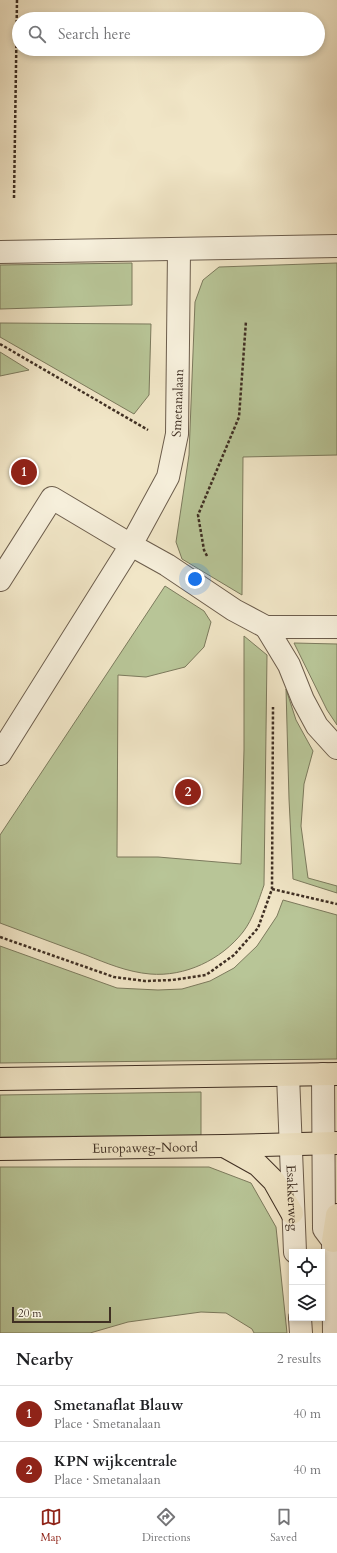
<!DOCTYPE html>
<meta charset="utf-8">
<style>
body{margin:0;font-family:Cardo,serif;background:#f6f6f6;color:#202124}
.controls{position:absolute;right:12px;bottom:12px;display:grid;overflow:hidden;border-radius:0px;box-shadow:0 2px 6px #0003}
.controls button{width:36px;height:36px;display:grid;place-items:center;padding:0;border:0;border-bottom:1px solid #e0e0e0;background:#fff;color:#202124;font:20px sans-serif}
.scale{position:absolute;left:12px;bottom:10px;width:99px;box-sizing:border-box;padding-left:4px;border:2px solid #3f2f23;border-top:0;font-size:11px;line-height:14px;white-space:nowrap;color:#3f2f23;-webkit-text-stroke:3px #f6efdb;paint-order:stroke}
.you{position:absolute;left:195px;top:579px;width:14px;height:14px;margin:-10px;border:3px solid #fff;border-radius:50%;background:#1a73e8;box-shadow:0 0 0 6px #1a73e833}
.badge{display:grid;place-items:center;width:26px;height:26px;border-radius:50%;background:#8f2418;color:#fff;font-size:13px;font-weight:700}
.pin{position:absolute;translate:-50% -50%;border:2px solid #fff;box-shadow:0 1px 4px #0006}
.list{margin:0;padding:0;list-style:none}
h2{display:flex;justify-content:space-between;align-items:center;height:52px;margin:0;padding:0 16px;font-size:17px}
h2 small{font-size:13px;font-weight:400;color:#757577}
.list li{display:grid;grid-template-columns:26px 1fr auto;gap:12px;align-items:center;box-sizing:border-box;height:56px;padding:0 16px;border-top:1px solid #e0e0e0}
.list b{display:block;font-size:15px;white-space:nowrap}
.list p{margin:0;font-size:13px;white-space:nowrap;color:#757577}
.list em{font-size:13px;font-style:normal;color:#757577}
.icon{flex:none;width:22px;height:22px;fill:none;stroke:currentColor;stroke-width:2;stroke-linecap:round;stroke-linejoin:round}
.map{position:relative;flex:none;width:337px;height:1333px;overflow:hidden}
.search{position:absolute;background:#fff;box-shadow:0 2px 6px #0003;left:12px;right:12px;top:12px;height:44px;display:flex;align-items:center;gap:10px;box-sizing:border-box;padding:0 14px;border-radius:22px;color:#757577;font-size:15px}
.sheet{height:164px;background:#fff}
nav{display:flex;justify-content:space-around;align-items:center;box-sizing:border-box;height:56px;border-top:1px solid #e0e0e0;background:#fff;font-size:11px;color:#757577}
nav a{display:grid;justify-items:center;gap:2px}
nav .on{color:#8f2418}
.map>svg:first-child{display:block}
.green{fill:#b8c597;stroke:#7c7a5d}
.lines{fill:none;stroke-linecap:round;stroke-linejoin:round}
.minor-casing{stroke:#6c5d4c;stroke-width:24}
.major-casing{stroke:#3f2f23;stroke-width:24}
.path{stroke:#3f2f23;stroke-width:2.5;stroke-dasharray:3 2;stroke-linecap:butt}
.minor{stroke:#f6efdb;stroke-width:22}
.major{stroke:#f1e6c7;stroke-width:22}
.labels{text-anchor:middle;stroke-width:3;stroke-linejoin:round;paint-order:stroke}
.street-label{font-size:13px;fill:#3f2f23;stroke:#f6efdb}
</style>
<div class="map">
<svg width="337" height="1333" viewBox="0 0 337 1333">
<rect width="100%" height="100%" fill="#f1e6c7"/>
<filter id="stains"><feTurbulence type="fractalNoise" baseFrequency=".005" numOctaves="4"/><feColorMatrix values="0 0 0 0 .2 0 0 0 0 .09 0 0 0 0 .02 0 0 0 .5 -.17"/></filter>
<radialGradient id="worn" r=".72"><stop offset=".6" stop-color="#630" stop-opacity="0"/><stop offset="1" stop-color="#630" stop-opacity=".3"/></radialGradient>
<!-- green -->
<g class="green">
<polygon points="132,263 132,305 0,309 0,265"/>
<polygon points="337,263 337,455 243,457 242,595 182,559 176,542 189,455 195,302 203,280 219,267"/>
<polygon points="0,323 151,324 149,395 134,414 0,337"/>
<polygon points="0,352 29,370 0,376"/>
<path d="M165 586 204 611 211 622 204 647 185 667 146 677 118 675 117 857H158L241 864 244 750V636L267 655 264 885C258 902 253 919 243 932 221 960 185 977 150 974 127 972 106 963 86 955 57 944 29 934 0 923V835Z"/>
<polygon points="294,643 337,644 337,725 327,710"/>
<polygon points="286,689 296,720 313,751 304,784 301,826 308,878 337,886 337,893 293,879 289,799"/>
<polygon points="283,900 337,915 337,1059 0,1063 0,946 117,988 158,990 182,989 210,981 234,968 257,946 277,916"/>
<polygon points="201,1092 201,1135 0,1137 0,1095"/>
<polygon points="0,1167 209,1167 251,1183 276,1227 287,1333 254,1333 252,1329 226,1313 201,1312 128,1322 90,1333 0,1333"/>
</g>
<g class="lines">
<!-- minor casing -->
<g class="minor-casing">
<g id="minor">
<polyline points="179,250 177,434 168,477 131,545 167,565 234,610 266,627 337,627"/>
<polyline points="0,252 337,246"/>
<polyline points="0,580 52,498 131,545 0,754"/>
<polyline points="266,627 289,665 303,700 317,726 337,748"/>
<polyline points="323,1074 324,1229 333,1241 334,1333"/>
<path id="s1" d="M288 1075 295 1252"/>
<polyline points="300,1318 301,1333"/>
</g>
</g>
<!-- major casing -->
<g class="major-casing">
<g id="major">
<polyline points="0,1079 337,1074"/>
<polyline points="224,1146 258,1165 274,1181 292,1213"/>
<path id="s2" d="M0 1149 224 1146 337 1143"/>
<polyline points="333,1241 337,1215"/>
</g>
</g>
<!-- path -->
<g class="path">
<polyline points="14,198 17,0"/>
<polyline points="0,344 148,430"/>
<polyline points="207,556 204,550 198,515 239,417 246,321"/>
<polyline points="272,889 337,904"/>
<polyline points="0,937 114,977 145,981 172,980 206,975 234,955 258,928 272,889 273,707"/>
</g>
<!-- minor -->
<use href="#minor" class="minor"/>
<!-- major -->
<use href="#major" class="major"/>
</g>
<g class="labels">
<!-- street labels -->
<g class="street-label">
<text transform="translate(177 403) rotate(-88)" y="5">Smetanalaan</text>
<text dy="5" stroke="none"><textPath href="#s2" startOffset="145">Europaweg-Noord</textPath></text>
<text dy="5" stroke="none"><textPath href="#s1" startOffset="123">Esakkerweg</textPath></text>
</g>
</g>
<rect width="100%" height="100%" filter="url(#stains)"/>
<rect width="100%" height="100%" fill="url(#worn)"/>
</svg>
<div class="controls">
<button><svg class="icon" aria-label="locate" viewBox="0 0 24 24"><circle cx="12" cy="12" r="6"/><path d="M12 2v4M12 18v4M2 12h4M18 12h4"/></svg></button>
<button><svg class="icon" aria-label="layers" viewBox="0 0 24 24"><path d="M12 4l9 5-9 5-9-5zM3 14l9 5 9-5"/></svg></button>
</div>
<div class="scale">20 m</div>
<div class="you"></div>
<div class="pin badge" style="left:24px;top:472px">1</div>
<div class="pin badge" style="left:188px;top:792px">2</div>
<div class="search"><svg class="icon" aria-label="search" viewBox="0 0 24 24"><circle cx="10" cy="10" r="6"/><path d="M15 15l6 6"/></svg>Search here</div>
</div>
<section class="sheet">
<h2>Nearby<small>2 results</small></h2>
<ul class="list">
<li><span class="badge">1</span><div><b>Smetanaflat Blauw</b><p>Place · Smetanalaan</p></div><em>40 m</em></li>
<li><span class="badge">2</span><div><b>KPN wijkcentrale</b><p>Place · Smetanalaan</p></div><em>40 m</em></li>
</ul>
</section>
<nav>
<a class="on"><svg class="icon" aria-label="map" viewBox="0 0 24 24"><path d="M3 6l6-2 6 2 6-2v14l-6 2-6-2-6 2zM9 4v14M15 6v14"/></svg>Map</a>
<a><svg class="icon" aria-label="directions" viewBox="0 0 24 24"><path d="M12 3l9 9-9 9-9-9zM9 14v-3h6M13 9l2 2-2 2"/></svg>Directions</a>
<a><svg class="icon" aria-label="saved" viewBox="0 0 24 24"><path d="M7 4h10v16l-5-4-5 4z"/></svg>Saved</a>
</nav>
